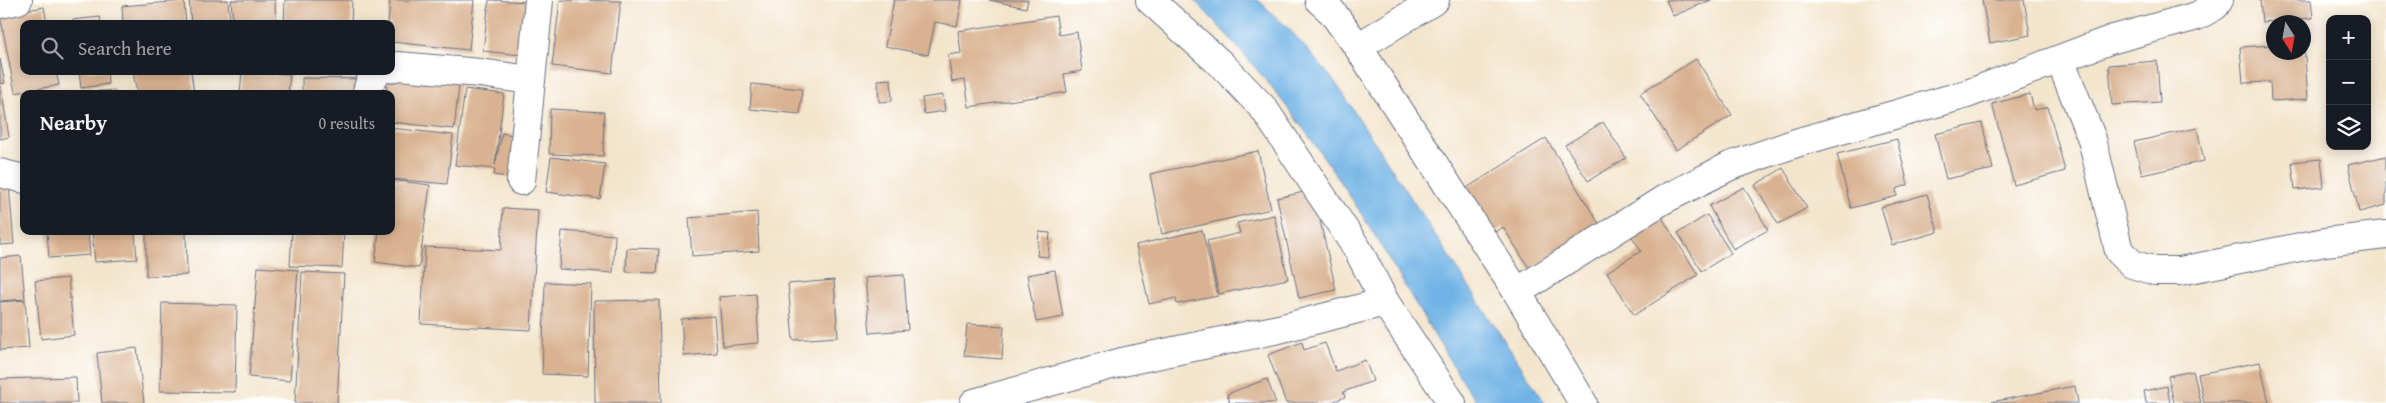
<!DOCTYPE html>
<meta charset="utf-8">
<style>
body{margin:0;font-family:"Gentium Book Plus",serif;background:#242831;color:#f1f3f6}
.controls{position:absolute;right:15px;top:15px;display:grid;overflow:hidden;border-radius:10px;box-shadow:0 2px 12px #0003}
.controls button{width:45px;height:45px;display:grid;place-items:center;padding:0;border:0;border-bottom:1px solid #363941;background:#171b24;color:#f1f3f6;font:25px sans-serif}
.compass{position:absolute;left:2266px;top:15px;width:45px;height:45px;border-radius:50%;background:#171b24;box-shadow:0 2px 12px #0003;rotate:169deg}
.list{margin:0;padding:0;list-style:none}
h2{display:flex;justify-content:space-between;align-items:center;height:65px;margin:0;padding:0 20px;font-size:21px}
h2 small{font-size:16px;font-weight:400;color:#9ea1a6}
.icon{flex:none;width:28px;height:28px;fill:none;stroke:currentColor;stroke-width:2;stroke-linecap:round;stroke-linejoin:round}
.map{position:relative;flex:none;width:2386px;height:403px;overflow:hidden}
.search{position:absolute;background:#171b24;box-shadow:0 2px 12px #0003;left:20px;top:20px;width:375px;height:55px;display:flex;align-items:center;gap:12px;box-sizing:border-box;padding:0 18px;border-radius:10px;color:#9ea1a6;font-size:19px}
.panel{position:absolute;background:#171b24;box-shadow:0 2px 12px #0003;left:20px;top:90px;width:375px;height:145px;border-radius:10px}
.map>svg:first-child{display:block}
.water{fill:#70b2e5;stroke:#4670a2}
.building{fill:#d9b291}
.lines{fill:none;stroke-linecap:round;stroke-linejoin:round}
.minor-casing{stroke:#676f84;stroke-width:30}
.minor{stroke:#fff;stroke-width:28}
</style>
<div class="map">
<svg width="2386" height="403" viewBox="0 0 2386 403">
<rect width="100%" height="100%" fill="#fff"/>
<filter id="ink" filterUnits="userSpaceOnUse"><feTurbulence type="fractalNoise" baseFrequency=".02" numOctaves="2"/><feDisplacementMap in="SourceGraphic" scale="10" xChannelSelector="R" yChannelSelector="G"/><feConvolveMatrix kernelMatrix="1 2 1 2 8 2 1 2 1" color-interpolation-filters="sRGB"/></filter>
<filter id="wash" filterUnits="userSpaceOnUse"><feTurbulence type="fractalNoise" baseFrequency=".0096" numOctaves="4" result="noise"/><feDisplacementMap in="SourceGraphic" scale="20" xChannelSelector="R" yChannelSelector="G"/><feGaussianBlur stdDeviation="1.12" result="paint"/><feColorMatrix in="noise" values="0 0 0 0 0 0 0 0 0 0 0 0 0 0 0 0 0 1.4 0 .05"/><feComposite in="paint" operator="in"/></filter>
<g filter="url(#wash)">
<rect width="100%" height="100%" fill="#f3e5cc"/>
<!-- water -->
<path class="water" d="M1194 0H1258L1291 31 1335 82 1545 403H1477C1437 343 1402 279 1364 218 1315 140 1259 66 1194 0Z"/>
<g id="blocks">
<!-- building -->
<g class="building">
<polygon points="189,0 228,0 230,24 191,24"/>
<polygon points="231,0 275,0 276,24 233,24"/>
<polygon points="285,0 352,0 351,24 284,24"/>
<polygon points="390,0 474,0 469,50 391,42 391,24 388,24"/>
<polygon points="489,0 528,2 521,55 483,51"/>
<polygon points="560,0 621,1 612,73 552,66"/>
<polygon points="894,0 962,0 957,26 935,22 928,55 885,46"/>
<polygon points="990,0 1028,0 1026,8"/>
<polygon points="1666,0 1711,0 1673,16"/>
<polygon points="1982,0 2024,0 2030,35 1990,43"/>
<polygon points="2260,0 2311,0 2313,18 2262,22"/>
<polygon points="184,1 186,24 123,24 122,6"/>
<polygon points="44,7 47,24 24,24 24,71 56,71 59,85 15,93 0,15"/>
<polygon points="1056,16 1059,35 1077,32 1082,71 1064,74 1067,92 969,107 965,80 952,82 948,55 961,53 958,31"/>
<polygon points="100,17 101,24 72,24 72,20"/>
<polygon points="2304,44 2308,99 2271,101 2270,82 2243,83 2240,47 2274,45 2274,52 2304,52"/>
<polygon points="0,59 5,83 0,84"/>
<polygon points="1696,59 1732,115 1676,150 1640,93"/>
<polygon points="2157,61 2160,102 2112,105 2109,65"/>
<polygon points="79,71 107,71 108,84 81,88"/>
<polygon points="133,71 191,71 194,94 137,94"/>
<polygon points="242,71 290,74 288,94 240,94"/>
<polygon points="388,71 460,77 454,129 391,122 391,94 386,94"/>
<polygon points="302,78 361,79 360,94 302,94"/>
<polygon points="891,79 892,101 879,102 878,80"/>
<polygon points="752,84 802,89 800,114 750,109"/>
<polygon points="1,86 9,137 0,139 0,87"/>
<polygon points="465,89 504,94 495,165 502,133 523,137 515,178 494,175 495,169 455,165"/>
<polygon points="114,90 115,94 88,94 88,92"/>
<polygon points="2030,94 2034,110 2048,107 2065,171 2014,185 1992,104"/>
<polygon points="943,95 945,111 924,114 922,98"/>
<polygon points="550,109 604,112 603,156 549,154"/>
<polygon points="1603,122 1626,158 1588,181 1565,145"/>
<polygon points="1982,123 1993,169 1946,179 1935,134"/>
<polygon points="391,128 453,135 447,184 391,179"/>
<polygon points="2197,128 2204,161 2142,175 2134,142"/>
<polygon points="1546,138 1601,227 1531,271 1503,227 1493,233 1465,189"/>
<polygon points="1897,139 1908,185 1896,189 1897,196 1851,208 1837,154"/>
<polygon points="1258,151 1271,209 1162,234 1150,174"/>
<polygon points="2386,156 2386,205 2359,212 2348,165"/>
<polygon points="551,157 605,164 600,199 546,192"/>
<polygon points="2321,159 2324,187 2295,190 2292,162"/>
<polygon points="1783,168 1807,208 1778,224 1755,185"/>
<polygon points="391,180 430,185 419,268 375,262 379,231 391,231"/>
<polygon points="9,185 14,244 0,245 0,186"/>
<polygon points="1744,187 1768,230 1733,249 1709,206"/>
<polygon points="1313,190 1336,290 1299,298 1277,198"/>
<polygon points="1927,194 1938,232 1892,245 1881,207"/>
<polygon points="503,208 538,210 531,330 421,324 425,247 501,250"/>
<polygon points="757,212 759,251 692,256 689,218"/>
<polygon points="1274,215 1288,279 1219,294 1207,241 1240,233 1237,223"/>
<polygon points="1707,215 1731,253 1702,271 1678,233"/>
<polygon points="1661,216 1698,275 1634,315 1607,272 1641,251 1631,235"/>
<polygon points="1202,230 1218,296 1177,304 1176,298 1149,304 1136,245"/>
<polygon points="47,231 88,231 90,255 49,258"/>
<polygon points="92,231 135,231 137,259 95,262"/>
<polygon points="146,231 186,231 187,275 146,276"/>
<polygon points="292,231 344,231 342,268 290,266"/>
<polygon points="562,231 615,235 613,273 559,269"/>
<polygon points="1039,232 1050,233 1048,257 1037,256"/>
<polygon points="627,248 659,249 657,273 626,272"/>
<polygon points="21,256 25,299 0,301 0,258"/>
<polygon points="258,267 298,270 290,381 249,377"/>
<polygon points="1055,270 1063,317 1036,322 1027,275"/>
<polygon points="302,272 344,274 337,403 295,403"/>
<polygon points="904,275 908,330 870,333 865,278"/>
<polygon points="68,278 74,335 41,339 35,281"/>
<polygon points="834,280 838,337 793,340 788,284"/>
<polygon points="545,282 591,284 588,376 542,374"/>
<polygon points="756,294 759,343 723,346 719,297"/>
<polygon points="25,300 29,348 0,350 0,302"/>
<polygon points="659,300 661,403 595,403 594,301"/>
<polygon points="162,303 237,305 235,392 160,391"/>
<polygon points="714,316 717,353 684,356 681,319"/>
<polygon points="967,324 1004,326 1002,359 964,356"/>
<polygon points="1302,342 1304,350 1325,343 1336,371 1365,360 1373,381 1343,392 1345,397 1329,403 1286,403 1268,355"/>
<polygon points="137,348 144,403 102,403 97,353"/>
<polygon points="2260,362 2269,403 2204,403 2198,374"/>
<polygon points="2193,371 2201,403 2174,403 2168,376"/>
<polygon points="76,377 77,403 0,403 0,379"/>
<polygon points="1267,379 1276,403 1230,403 1227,394"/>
<polygon points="2075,386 2078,403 1991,403 1991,402"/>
<polygon points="2167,386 2170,403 2146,403 2144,391"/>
</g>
</g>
</g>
<g filter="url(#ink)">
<use href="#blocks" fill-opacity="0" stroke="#676f84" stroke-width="1"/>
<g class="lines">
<!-- minor casing -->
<g class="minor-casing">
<g id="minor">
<polyline points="1150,0 1223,66 1264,109 1358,250 1385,302 1452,403"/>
<polyline points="1319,0 1332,12 1358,47 1517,292 1583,403"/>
<polyline points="0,4 18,0"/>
<polyline points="1358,47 1435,0"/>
<polyline points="2060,60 2092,139 2119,251 2132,264 2155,271 2180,271 2325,242 2386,235"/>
<polyline points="391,68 398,66 480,73 530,80"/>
<path d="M367 94C367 85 373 76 379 71"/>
<polyline points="0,173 24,179"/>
<polyline points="521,181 539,0"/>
<polyline points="1517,292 1663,200 1730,166 1799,142 1967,94 2110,40 2197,16 2215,6 2219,0"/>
<polyline points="974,403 1122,362 1279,329 1385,302"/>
</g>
</g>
<!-- minor -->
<use href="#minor" class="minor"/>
</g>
</g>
</svg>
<div class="controls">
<button>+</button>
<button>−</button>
<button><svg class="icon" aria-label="layers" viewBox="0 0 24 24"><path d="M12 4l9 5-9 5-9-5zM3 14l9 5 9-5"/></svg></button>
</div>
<svg class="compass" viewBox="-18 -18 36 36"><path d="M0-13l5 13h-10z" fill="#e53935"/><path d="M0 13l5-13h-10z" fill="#9ea1a6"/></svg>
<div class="search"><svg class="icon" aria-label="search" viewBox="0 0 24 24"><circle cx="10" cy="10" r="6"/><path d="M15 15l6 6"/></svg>Search here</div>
<section class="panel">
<h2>Nearby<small>0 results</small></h2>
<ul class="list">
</ul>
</section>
</div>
